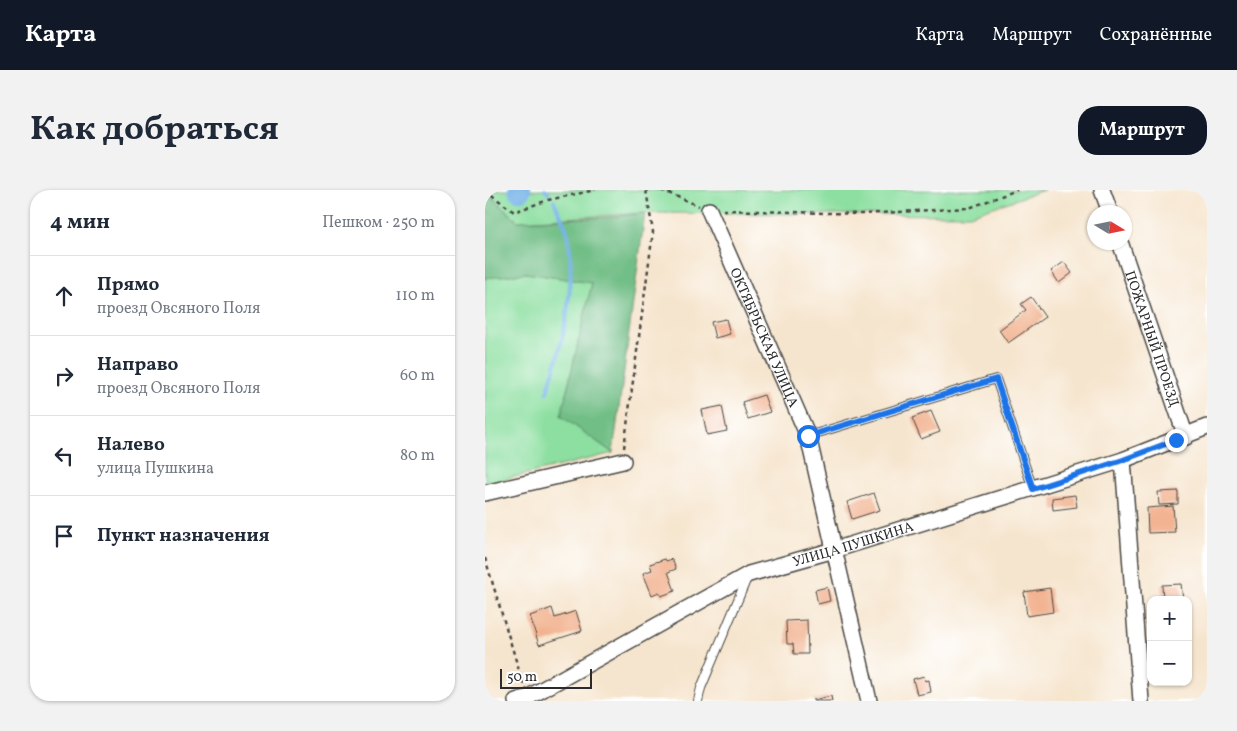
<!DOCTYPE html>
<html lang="ru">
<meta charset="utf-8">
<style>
body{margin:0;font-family:Vollkorn,serif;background:#f2f2f3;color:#1f2937}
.controls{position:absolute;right:15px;bottom:15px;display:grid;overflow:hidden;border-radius:10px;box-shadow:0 1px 4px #0004}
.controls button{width:45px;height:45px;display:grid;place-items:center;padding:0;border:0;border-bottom:1px solid #e0e1e3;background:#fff;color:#1f2937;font:25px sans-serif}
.compass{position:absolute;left:602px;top:15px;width:45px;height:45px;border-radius:50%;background:#fff;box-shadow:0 1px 4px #0004;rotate:100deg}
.scale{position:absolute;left:15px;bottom:12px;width:92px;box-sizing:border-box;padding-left:5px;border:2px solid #2b2b2b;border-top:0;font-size:14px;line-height:18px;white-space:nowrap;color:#2b2b2b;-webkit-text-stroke:4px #fff;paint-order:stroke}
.stop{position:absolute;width:15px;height:15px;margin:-11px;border:4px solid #1a73e8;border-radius:50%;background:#fff}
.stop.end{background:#1a73e8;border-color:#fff;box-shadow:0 1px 5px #0008}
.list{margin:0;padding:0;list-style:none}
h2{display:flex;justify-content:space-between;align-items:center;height:65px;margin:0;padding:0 20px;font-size:21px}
h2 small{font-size:16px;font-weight:400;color:#747a83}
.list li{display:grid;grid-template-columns:32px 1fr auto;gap:15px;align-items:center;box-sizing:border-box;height:80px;padding:0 20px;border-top:1px solid #e0e1e3}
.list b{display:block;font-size:19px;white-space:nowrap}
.list p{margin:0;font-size:16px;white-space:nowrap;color:#747a83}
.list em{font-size:16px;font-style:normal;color:#747a83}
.icon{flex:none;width:28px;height:28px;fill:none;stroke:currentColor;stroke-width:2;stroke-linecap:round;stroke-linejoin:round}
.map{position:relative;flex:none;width:722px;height:511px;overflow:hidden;border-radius:20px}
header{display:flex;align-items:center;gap:30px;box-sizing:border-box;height:70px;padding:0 25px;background:#111827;color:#fff}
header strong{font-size:24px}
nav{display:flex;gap:28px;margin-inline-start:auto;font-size:18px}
.intro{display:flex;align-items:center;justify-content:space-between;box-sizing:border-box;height:120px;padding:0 30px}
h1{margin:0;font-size:35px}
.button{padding:12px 22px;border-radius:20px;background:#111827;color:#fff;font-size:18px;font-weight:700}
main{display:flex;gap:30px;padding:0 30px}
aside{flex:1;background:#fff;border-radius:20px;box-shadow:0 1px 4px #0004}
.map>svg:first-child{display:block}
.green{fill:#8cdfa0;stroke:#5c8566}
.forest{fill:#71be86;stroke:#4e7458}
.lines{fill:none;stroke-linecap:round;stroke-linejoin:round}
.stream{stroke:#74b2e7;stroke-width:4}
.river{stroke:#74b2e7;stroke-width:22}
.building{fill:#f2b391}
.lane-casing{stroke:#494743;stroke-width:10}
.street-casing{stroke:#494743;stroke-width:18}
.path{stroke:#494743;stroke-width:2.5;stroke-dasharray:4 4;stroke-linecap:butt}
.lane{stroke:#fff;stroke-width:8}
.street{stroke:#fff;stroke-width:15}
.route{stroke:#1a73e8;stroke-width:6}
.labels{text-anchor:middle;stroke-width:4;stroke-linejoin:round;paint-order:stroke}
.street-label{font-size:14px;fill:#2b2b2b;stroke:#fff}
</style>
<header>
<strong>Карта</strong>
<nav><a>Карта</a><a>Маршрут</a><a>Сохранённые</a></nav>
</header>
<div class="intro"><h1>Как добраться</h1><a class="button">Маршрут</a></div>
<main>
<aside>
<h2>4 мин<small>Пешком · 250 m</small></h2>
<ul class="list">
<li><svg class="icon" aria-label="ahead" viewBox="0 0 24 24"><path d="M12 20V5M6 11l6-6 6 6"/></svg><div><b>Прямо</b><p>проезд Овсяного Поля</p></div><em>110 m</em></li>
<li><svg class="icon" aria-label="right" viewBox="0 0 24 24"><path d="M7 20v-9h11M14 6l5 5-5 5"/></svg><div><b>Направо</b><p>проезд Овсяного Поля</p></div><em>60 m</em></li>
<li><svg class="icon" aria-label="left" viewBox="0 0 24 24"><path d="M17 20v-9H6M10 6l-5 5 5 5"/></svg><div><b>Налево</b><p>улица Пушкина</p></div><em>80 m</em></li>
<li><svg class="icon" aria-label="arrive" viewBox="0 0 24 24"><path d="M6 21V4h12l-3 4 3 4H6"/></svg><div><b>Пункт назначения</b></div></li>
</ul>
</aside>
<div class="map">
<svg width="722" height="511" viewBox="0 0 722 511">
<rect width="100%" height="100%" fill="#fff"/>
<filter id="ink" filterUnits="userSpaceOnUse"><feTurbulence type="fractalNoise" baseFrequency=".02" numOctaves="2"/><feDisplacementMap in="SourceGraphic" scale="10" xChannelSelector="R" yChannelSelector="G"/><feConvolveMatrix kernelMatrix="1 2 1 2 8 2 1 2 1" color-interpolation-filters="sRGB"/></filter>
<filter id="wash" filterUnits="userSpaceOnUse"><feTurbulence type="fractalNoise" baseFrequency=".0096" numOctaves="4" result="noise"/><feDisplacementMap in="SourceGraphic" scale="20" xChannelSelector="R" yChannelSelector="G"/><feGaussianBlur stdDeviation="1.12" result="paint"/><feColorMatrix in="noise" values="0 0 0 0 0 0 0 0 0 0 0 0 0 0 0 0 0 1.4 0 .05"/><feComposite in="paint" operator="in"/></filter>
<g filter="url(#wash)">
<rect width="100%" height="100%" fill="#f6e5ce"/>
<!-- green -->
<g class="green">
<polygon points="0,0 559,0 485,25 160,23 33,31"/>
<polygon points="41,83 107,93 76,226 128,263 0,294 0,88"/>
</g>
<!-- forest -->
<polygon class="forest" points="0,1 33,31 126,27 160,23 128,263 76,226 107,93 41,83 0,88"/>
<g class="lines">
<!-- stream -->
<g class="stream">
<polyline points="60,0 64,4"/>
<path d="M62 202C78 154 90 102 84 50 82 37 74 23 69 11"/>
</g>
<!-- river -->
<polyline class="river" points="34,0 35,0"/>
</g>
<g id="blocks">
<!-- building -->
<g class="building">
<polygon points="579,72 587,83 574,93 566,81"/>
<polygon points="546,107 560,127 523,153 514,140 541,120 536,114"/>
<polygon points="241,129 245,144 230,148 226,132"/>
<polygon points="279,205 285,222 263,229 257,212"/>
<polygon points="237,216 242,241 222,245 217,220"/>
<polygon points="446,221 455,242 436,249 427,228"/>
<polygon points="693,301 693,314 674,315 673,302"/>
<polygon points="389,303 395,320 367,329 362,312"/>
<polygon points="590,305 592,317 568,320 567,308"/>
<polygon points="688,316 690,342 663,343 662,318"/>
<polygon points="180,369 181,371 187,369 191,379 183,382 190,401 176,406 174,402 167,405 158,383 167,380 165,374"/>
<polygon points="696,394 698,410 678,410 677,395"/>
<polygon points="342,397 345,411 333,414 330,400"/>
<polygon points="565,398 568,422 542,426 539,402"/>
<polygon points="67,418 70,428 91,421 97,441 54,455 45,426"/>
<polygon points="322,430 323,464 309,464 308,454 302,454 301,431"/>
<polygon points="439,486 440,491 444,490 446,502 432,505 428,489"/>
<polygon points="346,506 347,511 328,511 328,510"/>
</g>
</g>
</g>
<g filter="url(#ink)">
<use href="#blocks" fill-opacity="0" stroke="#494743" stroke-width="1"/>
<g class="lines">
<!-- lane casing -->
<g class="lane-casing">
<g id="lane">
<polyline points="323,246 511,189 548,299"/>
<polyline points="213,511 216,498 262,388"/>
</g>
</g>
<!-- street casing -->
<g class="street-casing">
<g id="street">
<polyline points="617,0 625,22"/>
<path id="s1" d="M224 20 323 246 384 511"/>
<path id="s2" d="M635 52 701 247"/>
<polyline points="638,270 656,511"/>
<polyline points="0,303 138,271"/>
<path id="s3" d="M31 511 42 508 264 384 349 360 638 270 722 237"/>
</g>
</g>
<!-- path -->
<g class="path">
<polyline points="0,0 29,22 63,10 110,0"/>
<polyline points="176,0 214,16"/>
<polyline points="238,20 377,24 484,18 532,0"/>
<polyline points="139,258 168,42 161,0"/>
<polyline points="0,368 39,497"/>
</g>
<!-- lane -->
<use href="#lane" class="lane"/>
<!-- street -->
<use href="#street" class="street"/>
</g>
</g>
<g class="lines" filter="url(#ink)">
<!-- route -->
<polyline class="route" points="323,246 511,189 548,299 638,270 691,250"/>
</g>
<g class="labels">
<!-- street labels -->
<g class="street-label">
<text dy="5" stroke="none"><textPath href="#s1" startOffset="139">ОКТЯБРЬСКАЯ УЛИЦА</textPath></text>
<text dy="5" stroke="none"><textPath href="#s2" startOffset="102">ПОЖАРНЫЙ ПРОЕЗД</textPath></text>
<text dy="5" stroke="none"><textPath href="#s3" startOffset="374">УЛИЦА ПУШКИНА</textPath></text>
</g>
</g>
</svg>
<div class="controls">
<button>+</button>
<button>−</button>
</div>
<svg class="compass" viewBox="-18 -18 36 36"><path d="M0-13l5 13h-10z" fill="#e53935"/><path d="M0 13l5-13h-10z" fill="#747a83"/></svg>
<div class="scale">50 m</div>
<div class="stop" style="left:323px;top:246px"></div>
<div class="stop end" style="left:691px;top:250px"></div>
</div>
</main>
